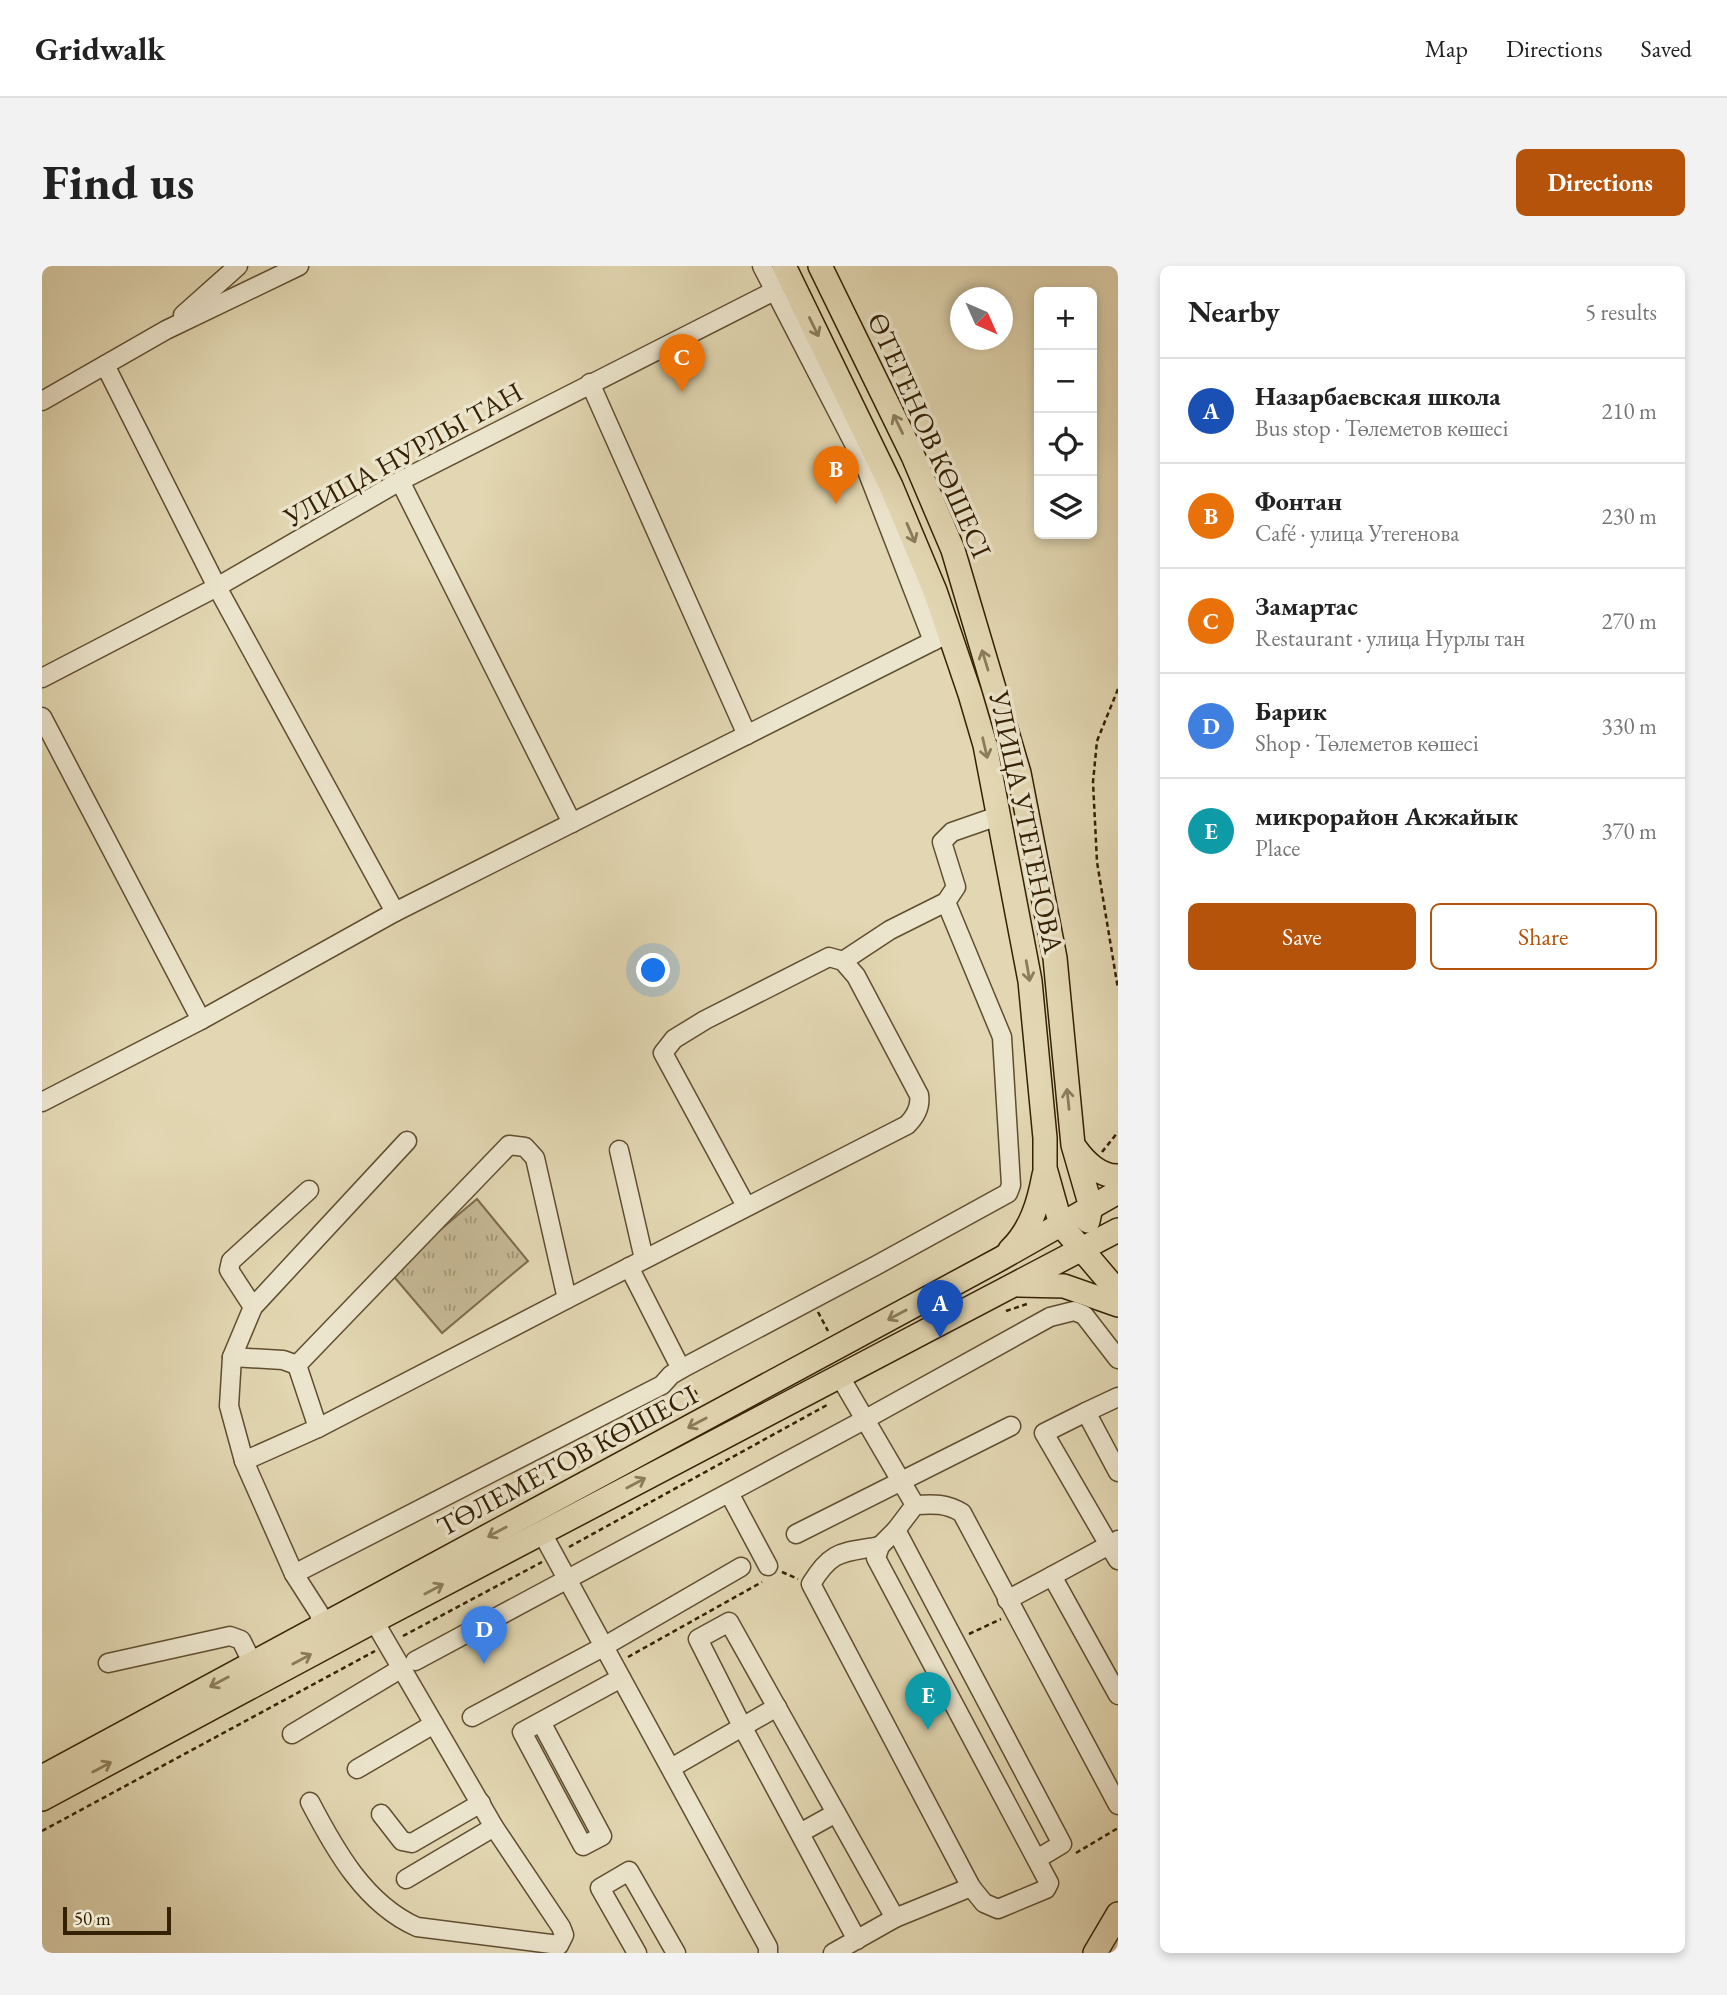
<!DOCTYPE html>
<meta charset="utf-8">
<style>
body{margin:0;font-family:"EB Garamond",serif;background:#f2f2f2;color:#222}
.controls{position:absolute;right:21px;top:21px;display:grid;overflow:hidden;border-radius:10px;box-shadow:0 4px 10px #0003}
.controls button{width:63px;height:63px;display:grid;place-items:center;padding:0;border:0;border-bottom:2px solid #e0e0e0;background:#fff;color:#222;font:35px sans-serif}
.compass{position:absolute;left:908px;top:21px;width:63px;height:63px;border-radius:50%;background:#fff;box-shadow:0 4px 10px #0003;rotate:135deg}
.scale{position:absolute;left:21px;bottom:18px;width:108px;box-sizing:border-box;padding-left:7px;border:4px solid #352104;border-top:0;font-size:19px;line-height:24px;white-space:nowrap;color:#352104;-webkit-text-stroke:5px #ece5cd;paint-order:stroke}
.you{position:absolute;left:612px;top:705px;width:24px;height:24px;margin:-18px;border:5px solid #fff;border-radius:50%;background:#1a73e8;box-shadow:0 0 0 10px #1a73e833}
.badge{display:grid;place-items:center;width:46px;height:46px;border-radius:50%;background:#b45309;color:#fff;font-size:23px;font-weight:700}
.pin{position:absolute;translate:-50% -58px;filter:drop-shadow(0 2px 4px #0008)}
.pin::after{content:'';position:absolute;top:37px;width:24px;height:21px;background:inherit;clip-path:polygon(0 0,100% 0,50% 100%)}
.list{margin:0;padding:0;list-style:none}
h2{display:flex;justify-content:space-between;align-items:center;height:91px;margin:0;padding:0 28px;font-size:30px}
h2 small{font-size:23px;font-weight:400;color:#767676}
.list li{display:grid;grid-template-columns:46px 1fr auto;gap:21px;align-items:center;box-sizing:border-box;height:105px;padding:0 28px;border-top:2px solid #e0e0e0}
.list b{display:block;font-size:26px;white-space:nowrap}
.list p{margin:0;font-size:23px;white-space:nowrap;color:#767676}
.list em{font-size:23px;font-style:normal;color:#767676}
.actions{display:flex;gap:14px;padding:21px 28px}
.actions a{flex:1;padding:16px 0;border:2px solid #b45309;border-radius:10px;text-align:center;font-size:24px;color:#b45309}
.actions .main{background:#b45309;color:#fff}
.icon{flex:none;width:38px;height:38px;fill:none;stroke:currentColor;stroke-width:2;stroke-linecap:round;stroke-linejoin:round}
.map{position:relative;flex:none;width:1076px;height:1687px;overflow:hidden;border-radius:10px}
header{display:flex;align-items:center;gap:42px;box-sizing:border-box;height:98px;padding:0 35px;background:#fff;border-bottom:2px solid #e0e0e0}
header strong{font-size:33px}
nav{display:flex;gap:38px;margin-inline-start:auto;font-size:24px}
.intro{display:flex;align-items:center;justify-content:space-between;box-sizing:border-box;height:168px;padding:0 42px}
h1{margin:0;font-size:49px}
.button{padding:18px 32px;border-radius:10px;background:#b45309;color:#fff;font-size:24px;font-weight:700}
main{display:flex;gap:42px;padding:0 42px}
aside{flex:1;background:#fff;border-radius:10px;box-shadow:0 4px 10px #0003}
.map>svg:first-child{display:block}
.park{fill:url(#park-tufts);stroke:#7d6c4c;stroke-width:2}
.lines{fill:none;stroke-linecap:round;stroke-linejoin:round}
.minor-casing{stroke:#604e30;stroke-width:21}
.major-casing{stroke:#352104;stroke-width:26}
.path{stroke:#352104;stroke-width:2.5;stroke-dasharray:5 3.5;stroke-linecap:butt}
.minor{stroke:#ece5cd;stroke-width:18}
.major{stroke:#e2d7b2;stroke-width:23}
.oneway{stroke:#8c7c5b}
.labels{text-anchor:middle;stroke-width:7;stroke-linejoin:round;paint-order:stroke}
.street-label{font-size:28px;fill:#352104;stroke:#ece5cd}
</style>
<header>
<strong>Gridwalk</strong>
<nav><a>Map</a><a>Directions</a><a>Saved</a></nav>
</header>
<div class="intro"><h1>Find us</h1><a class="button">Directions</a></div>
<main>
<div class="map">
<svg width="1076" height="1687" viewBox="0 0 1076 1687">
<defs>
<pattern id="park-tufts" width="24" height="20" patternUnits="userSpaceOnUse" patternTransform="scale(1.75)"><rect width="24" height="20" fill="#c5b894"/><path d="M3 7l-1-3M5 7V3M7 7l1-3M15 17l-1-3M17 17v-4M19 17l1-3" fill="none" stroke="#a19577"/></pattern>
</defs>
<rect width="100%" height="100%" fill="#e2d7b2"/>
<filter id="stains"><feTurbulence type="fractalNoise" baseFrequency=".00286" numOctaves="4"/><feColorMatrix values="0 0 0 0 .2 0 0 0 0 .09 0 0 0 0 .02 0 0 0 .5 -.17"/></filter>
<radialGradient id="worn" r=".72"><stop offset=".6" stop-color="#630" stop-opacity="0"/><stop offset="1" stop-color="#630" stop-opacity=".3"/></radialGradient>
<!-- park -->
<polygon class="park" points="435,933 486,995 400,1067 348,1006"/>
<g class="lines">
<!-- minor casing -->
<g class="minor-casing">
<g id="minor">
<polyline points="720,0 822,197 891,375"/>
<polyline points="141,49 196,0"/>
<polyline points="63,99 175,321 353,646 159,754"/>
<polyline points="548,117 705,469"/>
<polyline points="0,135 124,64 257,0"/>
<polyline points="358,215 530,557"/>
<polyline points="0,412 175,321 358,215 750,16"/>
<polyline points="0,451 159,754 0,836"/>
<polyline points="353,646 907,367"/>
<polyline points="801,695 848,664 904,636 914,621 900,576 910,566 956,550"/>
<polyline points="577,884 602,993"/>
<path d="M525 1033 865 859C873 851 879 841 877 829L814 710 801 695 787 691 663 754 632 773 621 787 704 940"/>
<polyline points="211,1041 187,1004 189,995 267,924"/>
<polyline points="190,1091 241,1094 255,1099"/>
<polyline points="255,1099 467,879 483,881 493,892 525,1033 276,1162"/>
<polyline points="255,1099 276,1162 202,1195 252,1308 277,1347 280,1360"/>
<polyline points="639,1103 835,999 966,927 969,919 960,771 904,636"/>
<polyline points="797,1109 873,1239 854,1264"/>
<polyline points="1044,1146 1076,1131"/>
<polyline points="202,1195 187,1140 190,1091 211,1041 365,875"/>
<polyline points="1076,1206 1044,1146 1002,1167 1067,1279 1076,1274"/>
<polyline points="687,1227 726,1300"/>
<path d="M873 1239C891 1238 904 1237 920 1247L1076 1539"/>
<polyline points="500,1267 715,1661 726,1681 726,1687"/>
<polyline points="754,1268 969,1160"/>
<path d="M838 1280C801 1287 790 1283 769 1318L929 1621"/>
<polyline points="1076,1294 1067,1279 1010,1310 1076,1429"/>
<polyline points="252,1308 620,1119 629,1109 639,1103 587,1001"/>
<polyline points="965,1334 1010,1310"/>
<polyline points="373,1395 822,1154 1008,1051 1032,1045 1042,1049 1076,1093"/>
<polyline points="66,1397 188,1370 199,1374 211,1398"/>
<polyline points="430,1451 561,1381 699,1301"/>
<polyline points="499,1456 560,1570 541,1580 480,1466 579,1412"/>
<polyline points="250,1468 360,1402"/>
<polyline points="629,1502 735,1441"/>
<polyline points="315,1503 392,1458"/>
<path d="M268 1536C293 1584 323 1638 375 1661L517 1679 522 1669 519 1661 452 1561 332 1355"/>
<polyline points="339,1548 360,1575 370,1577 439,1537"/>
<polyline points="758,1567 794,1547"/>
<polyline points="364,1613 452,1561"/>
<polyline points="853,1652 929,1621 942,1637 956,1643 1004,1623 1007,1617 834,1292 838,1280 854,1264 1020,1578 995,1593"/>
<polyline points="595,1687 558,1622 587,1605 634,1687"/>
<polyline points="791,1687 853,1652 687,1356 656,1373 701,1462 815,1674"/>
</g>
</g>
<!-- major casing -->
<g class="major-casing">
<g id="major">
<polyline points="742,0 849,220 893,325 928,428 943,479 988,715 1003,872 1003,902 1019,959 1076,1026"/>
<polyline points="778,0 871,190 911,284 977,507 1013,692 1031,879 1049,941 1046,955"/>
<path d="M1034 883C1043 896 1059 911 1076 910"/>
<path d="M968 984C989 964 997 936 1002 909"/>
<polyline points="977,1019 1022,1020 1076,1039"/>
<polyline points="0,1511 958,993 1076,926"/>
<polyline points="0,1533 332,1355 1076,964"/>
<polyline points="1053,1687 1076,1648"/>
</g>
</g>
<!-- path -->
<g class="path">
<polyline points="1076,423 1055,475 1051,516 1055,596 1076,723"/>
<polyline points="1060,886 1076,866"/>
<polyline points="964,1045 985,1038"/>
<polyline points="776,1046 786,1065"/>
<polyline points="648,1117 659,1136"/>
<polyline points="529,1182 538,1201"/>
<polyline points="411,1242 422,1260"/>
<polyline points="527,1281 785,1139"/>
<polyline points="740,1306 756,1313"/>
<polyline points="927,1368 959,1353"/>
<polyline points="361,1370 500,1296"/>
<polyline points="586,1391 720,1316"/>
<polyline points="0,1565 333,1385"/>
<polyline points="1034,1587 1076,1562"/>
</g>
<!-- minor -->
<use href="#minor" class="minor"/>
<!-- major -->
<use href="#major" class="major"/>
</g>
<!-- one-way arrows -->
<defs><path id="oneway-shaft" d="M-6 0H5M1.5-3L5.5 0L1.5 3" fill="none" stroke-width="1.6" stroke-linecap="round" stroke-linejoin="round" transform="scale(1.75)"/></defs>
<g class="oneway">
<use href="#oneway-shaft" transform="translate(772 61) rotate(64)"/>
<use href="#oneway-shaft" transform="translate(856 158) rotate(-116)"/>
<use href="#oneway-shaft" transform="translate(869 267) rotate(67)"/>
<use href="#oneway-shaft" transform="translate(943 394) rotate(-107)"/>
<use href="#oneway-shaft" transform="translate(943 482) rotate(77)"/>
<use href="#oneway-shaft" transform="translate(986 705) rotate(80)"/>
<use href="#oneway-shaft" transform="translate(1026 833) rotate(-96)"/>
<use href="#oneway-shaft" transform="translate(855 1049) rotate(152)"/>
<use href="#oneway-shaft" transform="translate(655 1157) rotate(152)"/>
<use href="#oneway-shaft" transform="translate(594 1217) rotate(-28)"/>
<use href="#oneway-shaft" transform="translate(455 1266) rotate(152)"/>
<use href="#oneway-shaft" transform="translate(392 1323) rotate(-28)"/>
<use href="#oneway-shaft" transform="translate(260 1393) rotate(-28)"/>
<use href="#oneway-shaft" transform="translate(177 1416) rotate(152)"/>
<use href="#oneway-shaft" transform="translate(60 1501) rotate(-28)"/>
</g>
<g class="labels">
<!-- street labels -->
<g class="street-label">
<text transform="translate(888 169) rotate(66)" y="10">ӨТЕГЕНОВ КӨШЕСІ</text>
<text transform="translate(361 188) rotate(-29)" y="10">УЛИЦА НУРЛЫ ТАН</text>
<text transform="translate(985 556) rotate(78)" y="10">УЛИЦА УТЕГЕНОВА</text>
<text transform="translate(525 1194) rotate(-28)" y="10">ТӨЛЕМЕТОВ КӨШЕСІ</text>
</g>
</g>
<rect width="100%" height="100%" filter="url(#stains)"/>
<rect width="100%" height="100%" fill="url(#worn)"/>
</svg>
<div class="controls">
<button>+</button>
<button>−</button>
<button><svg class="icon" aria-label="locate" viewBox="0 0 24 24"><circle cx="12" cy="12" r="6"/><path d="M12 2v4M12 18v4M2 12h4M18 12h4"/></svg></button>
<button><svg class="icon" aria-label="layers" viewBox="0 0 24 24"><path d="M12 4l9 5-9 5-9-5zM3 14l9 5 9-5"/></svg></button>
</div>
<svg class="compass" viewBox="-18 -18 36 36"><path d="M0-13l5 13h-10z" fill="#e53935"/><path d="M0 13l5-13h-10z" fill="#767676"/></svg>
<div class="scale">50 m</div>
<div class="you"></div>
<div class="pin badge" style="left:898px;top:1072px;background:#1a4fb4">A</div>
<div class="pin badge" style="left:794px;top:238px;background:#e8710a">B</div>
<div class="pin badge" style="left:640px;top:126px;background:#e8710a">C</div>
<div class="pin badge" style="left:442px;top:1398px;background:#3f7fe0">D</div>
<div class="pin badge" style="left:886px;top:1464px;background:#0f9aa8">E</div>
</div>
<aside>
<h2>Nearby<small>5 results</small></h2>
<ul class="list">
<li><span class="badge" style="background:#1a4fb4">A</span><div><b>Назарбаевская школа</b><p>Bus stop · Төлеметов көшесі</p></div><em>210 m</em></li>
<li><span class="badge" style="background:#e8710a">B</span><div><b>Фонтан</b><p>Café · улица Утегенова</p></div><em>230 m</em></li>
<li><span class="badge" style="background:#e8710a">C</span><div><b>Замартас</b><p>Restaurant · улица Нурлы тан</p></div><em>270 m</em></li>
<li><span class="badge" style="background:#3f7fe0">D</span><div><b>Барик</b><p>Shop · Төлеметов көшесі</p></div><em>330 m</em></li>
<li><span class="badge" style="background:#0f9aa8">E</span><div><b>микрорайон Акжайык</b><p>Place</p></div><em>370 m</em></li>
</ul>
<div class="actions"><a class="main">Save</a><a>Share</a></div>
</aside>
</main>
